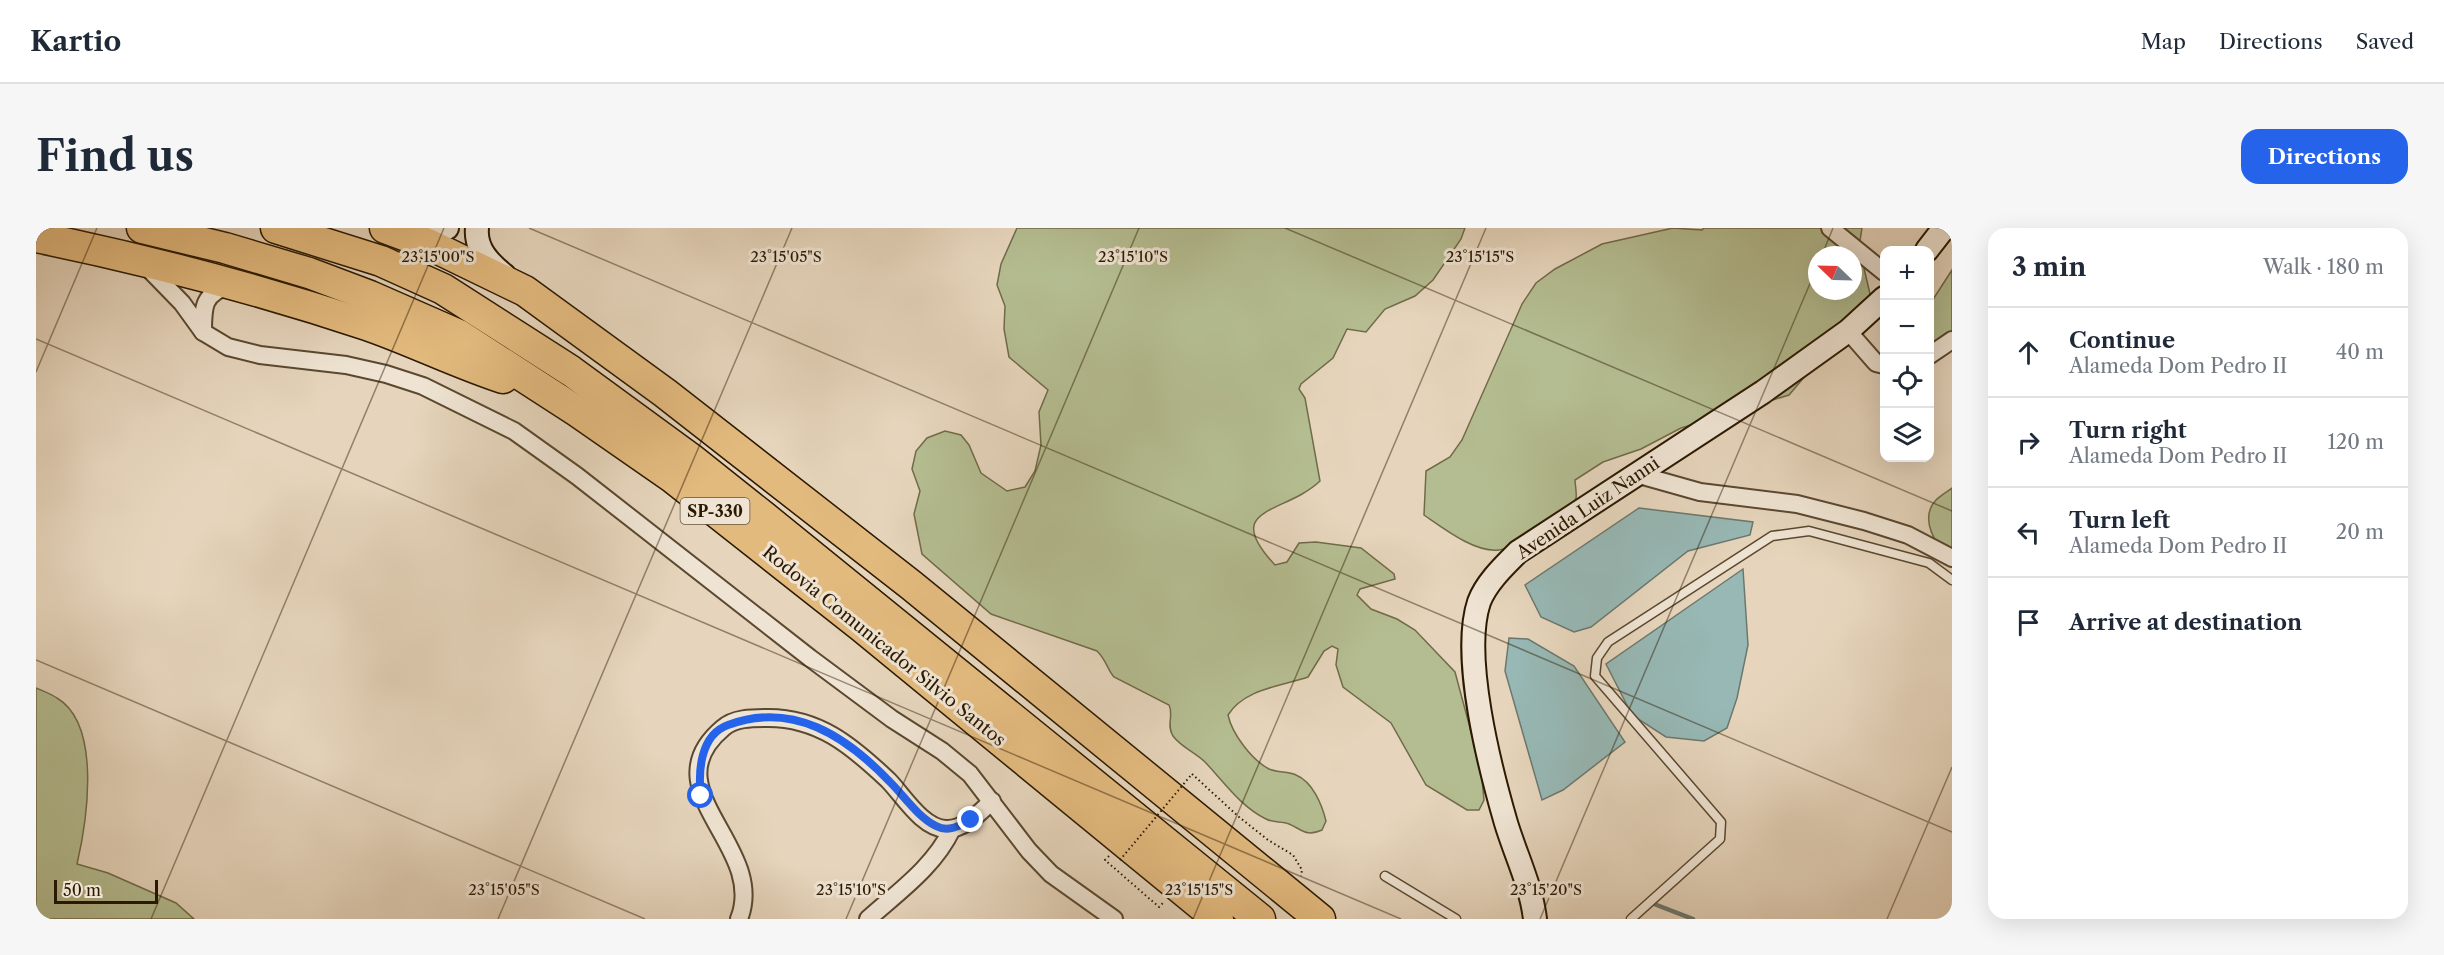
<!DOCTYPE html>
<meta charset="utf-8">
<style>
body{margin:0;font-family:"Libre Caslon Text",serif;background:#f6f6f7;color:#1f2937}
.controls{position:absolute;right:18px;top:18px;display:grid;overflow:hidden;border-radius:12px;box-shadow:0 6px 24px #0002}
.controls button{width:54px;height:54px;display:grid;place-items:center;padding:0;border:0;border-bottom:2px solid #e0e1e3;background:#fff;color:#1f2937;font:30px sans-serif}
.compass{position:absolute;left:1772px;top:18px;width:54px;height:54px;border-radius:50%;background:#fff;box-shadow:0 6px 24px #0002;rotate:293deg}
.scale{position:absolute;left:18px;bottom:15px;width:104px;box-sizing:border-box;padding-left:6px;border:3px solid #2b1901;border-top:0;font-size:16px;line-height:21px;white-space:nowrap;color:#2b1901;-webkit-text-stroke:4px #efe4d3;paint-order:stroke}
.stop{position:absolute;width:18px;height:18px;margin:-14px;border:4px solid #2563eb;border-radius:50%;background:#fff}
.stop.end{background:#2563eb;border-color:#fff;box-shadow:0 2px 6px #0008}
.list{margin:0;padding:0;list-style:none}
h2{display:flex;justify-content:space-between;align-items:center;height:78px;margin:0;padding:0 24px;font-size:26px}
h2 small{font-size:20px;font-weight:400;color:#747a83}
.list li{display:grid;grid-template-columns:39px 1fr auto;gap:18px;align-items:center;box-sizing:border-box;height:90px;padding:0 24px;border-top:2px solid #e0e1e3}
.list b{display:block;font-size:22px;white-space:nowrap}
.list p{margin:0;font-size:20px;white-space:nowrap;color:#747a83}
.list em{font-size:20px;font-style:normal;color:#747a83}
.icon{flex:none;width:33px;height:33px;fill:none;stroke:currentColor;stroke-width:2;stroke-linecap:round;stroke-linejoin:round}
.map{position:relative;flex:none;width:1916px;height:691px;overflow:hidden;border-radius:18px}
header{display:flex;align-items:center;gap:36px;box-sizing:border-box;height:84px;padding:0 30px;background:#fff;border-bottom:2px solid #e0e1e3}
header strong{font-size:28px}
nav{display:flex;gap:33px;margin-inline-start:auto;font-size:21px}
.intro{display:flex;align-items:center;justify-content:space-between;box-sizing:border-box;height:144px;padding:0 36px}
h1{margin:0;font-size:42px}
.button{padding:15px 27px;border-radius:18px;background:#2563eb;color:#fff;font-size:21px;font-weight:700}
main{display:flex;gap:36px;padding:0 36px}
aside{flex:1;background:#fff;border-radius:18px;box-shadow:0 6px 24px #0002}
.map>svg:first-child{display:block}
.green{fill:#b4bd91;stroke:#706b49;stroke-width:1.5;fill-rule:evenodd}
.water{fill:#97b8b5;stroke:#6c786d;stroke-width:1.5}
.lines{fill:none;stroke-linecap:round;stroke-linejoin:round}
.stream{stroke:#6c786d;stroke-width:4.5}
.lane-casing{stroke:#5a4830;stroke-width:11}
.street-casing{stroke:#5a4830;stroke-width:20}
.secondary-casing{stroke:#2b1901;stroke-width:26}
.highway-casing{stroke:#2b1901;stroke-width:33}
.path{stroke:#2b1901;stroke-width:2;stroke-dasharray:1.5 3;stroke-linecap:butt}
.lane{stroke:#efe4d3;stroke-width:8}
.street{stroke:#efe4d3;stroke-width:16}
.secondary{stroke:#efe4d3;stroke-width:22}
.highway{stroke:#e3ba7e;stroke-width:30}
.path-bridge{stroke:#2b1901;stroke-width:2;stroke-dasharray:1.5 3;stroke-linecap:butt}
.route{stroke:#2563eb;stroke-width:8}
.ticks{fill:none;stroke:#2b1901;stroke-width:1.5;stroke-opacity:0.45}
.labels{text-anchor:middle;stroke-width:6;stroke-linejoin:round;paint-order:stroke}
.shield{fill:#efe4d3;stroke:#665640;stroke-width:1.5}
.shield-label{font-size:16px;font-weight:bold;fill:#2b1901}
.street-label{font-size:18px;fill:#2b1901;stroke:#efe4d3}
.ticks-label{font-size:15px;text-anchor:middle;fill:#2b1901;stroke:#efe4d3;stroke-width:6;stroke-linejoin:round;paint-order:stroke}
</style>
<header>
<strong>Kartio</strong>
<nav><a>Map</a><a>Directions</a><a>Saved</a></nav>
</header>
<div class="intro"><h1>Find us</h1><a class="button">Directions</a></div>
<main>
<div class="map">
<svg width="1916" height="691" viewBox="0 0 1916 691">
<rect width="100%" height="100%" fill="#e6d5bc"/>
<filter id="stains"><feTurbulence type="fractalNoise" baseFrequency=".00333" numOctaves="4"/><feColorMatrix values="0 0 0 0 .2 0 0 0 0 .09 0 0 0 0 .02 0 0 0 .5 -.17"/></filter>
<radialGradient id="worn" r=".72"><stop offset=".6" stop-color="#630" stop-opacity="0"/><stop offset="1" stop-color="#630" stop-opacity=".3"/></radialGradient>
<!-- green -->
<g class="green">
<path d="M981 0H1429L1425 11 1397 52 1379 68 1349 81 1330 104 1311 101 1297 130 1265 156 1263 161 1269 170 1284 253C1248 287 1184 278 1239 337L1251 334 1263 315 1280 314 1325 320 1358 346 1359 351 1324 361 1321 367 1335 381 1361 391 1379 402 1419 444 1445 541 1448 572 1443 582H1431L1390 557 1355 495 1307 459 1300 437 1302 421 1296 418 1288 423 1272 449C1245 458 1208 461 1192 487 1196 506 1216 532 1233 541 1242 545 1252 543 1260 547 1277 554 1286 577 1290 593L1286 602C1270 609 1267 602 1253 596 1246 593 1237 595 1230 591 1205 579 1188 554 1169 534 1160 525 1145 519 1137 508 1130 497 1138 487 1133 477L1078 449C1071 441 1071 433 1061 423L955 386 886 326 878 286 884 263 876 241 880 223 891 210 909 203 925 207 933 217 945 245 971 263 989 259 999 243 1005 217 1003 184 1012 162 973 129 968 101 969 78 961 57 965 36Z"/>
<path d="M1637 0 1666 2 1668 0H1826L1823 19 1835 70 1753 167 1645 200 1605 221 1567 234 1539 252C1539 257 1541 265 1540 270 1536 284 1477 321 1463 322 1439 325 1407 300 1388 287L1390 243 1414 229 1426 212 1486 76 1500 55 1519 41 1566 16ZM1781 27H1817V63H1781Z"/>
<polygon points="1916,42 1916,108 1894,119 1894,76"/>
<path d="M1916 260V330C1899 319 1883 290 1900 272 1905 267 1911 264 1916 260Z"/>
<path d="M0 460C7 463 15 466 21 470 66 497 51 593 41 636L72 645 140 675 158 691H0Z"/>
</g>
<!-- water -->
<g class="water">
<polygon points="1603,280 1717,294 1714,307 1652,323 1555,399 1538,404 1505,389 1489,357"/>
<polygon points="1707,341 1712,417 1701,470 1691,500 1668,513 1630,509 1596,487 1570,436"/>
<polygon points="1473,410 1492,411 1538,438 1589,514 1527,562 1506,572 1469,443"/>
</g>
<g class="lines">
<!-- stream -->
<polyline class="stream" points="1613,674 1657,691"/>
<!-- lane casing -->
<g class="lane-casing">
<g id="lane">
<polyline points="1349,648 1420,691"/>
<polyline points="1595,691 1684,611 1685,594 1559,448 1561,430 1572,414 1736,308 1773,303 1893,335 1916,352"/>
</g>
</g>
<!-- street casing -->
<g class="street-casing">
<g id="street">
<polyline points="1794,0 1848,44"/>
<polyline points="109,37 146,75 167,104 192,119 224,127 310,137 350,146 387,158 478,203 541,248 774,430 856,491 906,523 934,546 993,623 1015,646 1078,691"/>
<polyline points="1812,103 1840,135 1848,137"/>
<path d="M167 104C167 78 167 66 194 57"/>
<polyline points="1894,127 1916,112"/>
<polyline points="1600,246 1664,264 1761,276 1828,293 1872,307 1916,330"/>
<path d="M703 691C732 618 613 562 687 500 698 490 716 490 730 490 782 489 816 518 852 552 867 567 886 600 910 601 928 602 944 584 956 573"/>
<path d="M832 691C862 664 898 639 916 601"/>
</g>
</g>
<!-- secondary casing -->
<g class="secondary-casing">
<g id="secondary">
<path d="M441 0C439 21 453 35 468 47"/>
<polyline points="372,6 390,8 411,0"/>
<polyline points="1891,22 1908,0"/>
<path d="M1499 691C1495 657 1480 628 1470 595 1454 540 1425 428 1443 374 1450 355 1468 338 1482 324L1727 164 1812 103 1848 70"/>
</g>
</g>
<!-- highway casing -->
<g class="highway-casing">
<g id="highway">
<polyline points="106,0 189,20 273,45 334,68 423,107 542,184 637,250 826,399 1182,691"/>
<polyline points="240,0 345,33 407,61 535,143 654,230 727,288 1224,691"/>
<polyline points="349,0 392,16 489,63 629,165 875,357 1284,691"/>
<path d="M0 9C112 32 222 61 331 97 377 113 421 135 467 150"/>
</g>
</g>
<!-- path -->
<g class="path">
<polyline points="1156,546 1203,589 1232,612 1257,627 1266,642 1265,648"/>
<polyline points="1073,628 1069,632 1123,679 1128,674"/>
</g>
<!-- lane -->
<use href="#lane" class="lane"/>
<!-- street -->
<use href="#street" class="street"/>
<!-- secondary -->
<use href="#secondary" class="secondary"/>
<!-- highway -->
<use href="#highway" class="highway"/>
<!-- path-bridge -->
<polyline class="path-bridge" points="1084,632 1156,546"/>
</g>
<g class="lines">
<!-- route -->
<path class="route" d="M665 568C662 544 664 507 692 497 757 473 810 508 854 554 869 569 882 589 900 598 913 605 924 597 935 592"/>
</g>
<!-- ticks -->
<path class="ticks" d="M493 0 1916 604M1249 0 1916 283M1786 27 1797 0M0 111 1365 691M0 144 61 0M0 432 609 691M115 691 408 0M462 691 756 0M810 691 1103 0M1157 691 1450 0M1504 691 1781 39M1851 691 1916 539"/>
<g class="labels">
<!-- shield labels -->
<rect class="shield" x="644.5" y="270" width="69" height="26" rx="4.5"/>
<g class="shield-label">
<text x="679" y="289">SP-330</text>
</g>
<!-- street labels -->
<g class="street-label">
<text transform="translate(1552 280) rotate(-34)" y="6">Avenida Luiz Nanni</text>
<text transform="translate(848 418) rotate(39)" y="6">Rodovia Comunicador Silvio Santos</text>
</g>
</g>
<g class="ticks-label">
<text x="402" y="34">23°15'00"S</text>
<text x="1097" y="34">23°15'10"S</text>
<text x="1444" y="34">23°15'15"S</text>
<text x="750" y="34">23°15'05"S</text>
<text x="468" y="667">23°15'05"S</text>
<text x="815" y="667">23°15'10"S</text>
<text x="1163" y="667">23°15'15"S</text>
<text x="1510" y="667">23°15'20"S</text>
</g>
<rect width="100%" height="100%" filter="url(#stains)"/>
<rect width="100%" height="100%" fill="url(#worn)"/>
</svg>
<div class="controls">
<button>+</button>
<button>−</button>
<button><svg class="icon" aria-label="locate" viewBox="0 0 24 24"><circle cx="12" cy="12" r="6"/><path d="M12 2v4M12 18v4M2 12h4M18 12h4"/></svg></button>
<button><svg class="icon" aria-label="layers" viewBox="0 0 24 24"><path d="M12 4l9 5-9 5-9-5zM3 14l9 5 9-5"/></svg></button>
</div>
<svg class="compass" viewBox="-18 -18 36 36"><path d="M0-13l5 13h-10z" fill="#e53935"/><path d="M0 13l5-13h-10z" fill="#747a83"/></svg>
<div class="scale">50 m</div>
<div class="stop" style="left:665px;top:568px"></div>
<div class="stop end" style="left:935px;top:592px"></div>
</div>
<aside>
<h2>3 min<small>Walk · 180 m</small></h2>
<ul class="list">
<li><svg class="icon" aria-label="ahead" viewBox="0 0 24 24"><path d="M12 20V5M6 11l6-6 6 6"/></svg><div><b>Continue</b><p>Alameda Dom Pedro II</p></div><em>40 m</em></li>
<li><svg class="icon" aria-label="right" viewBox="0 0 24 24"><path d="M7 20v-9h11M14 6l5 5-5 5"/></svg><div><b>Turn right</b><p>Alameda Dom Pedro II</p></div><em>120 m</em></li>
<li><svg class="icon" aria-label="left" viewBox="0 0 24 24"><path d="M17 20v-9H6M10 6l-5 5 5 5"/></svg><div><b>Turn left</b><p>Alameda Dom Pedro II</p></div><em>20 m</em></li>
<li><svg class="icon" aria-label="arrive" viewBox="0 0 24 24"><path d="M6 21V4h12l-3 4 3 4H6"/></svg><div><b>Arrive at destination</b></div></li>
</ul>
</aside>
</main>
